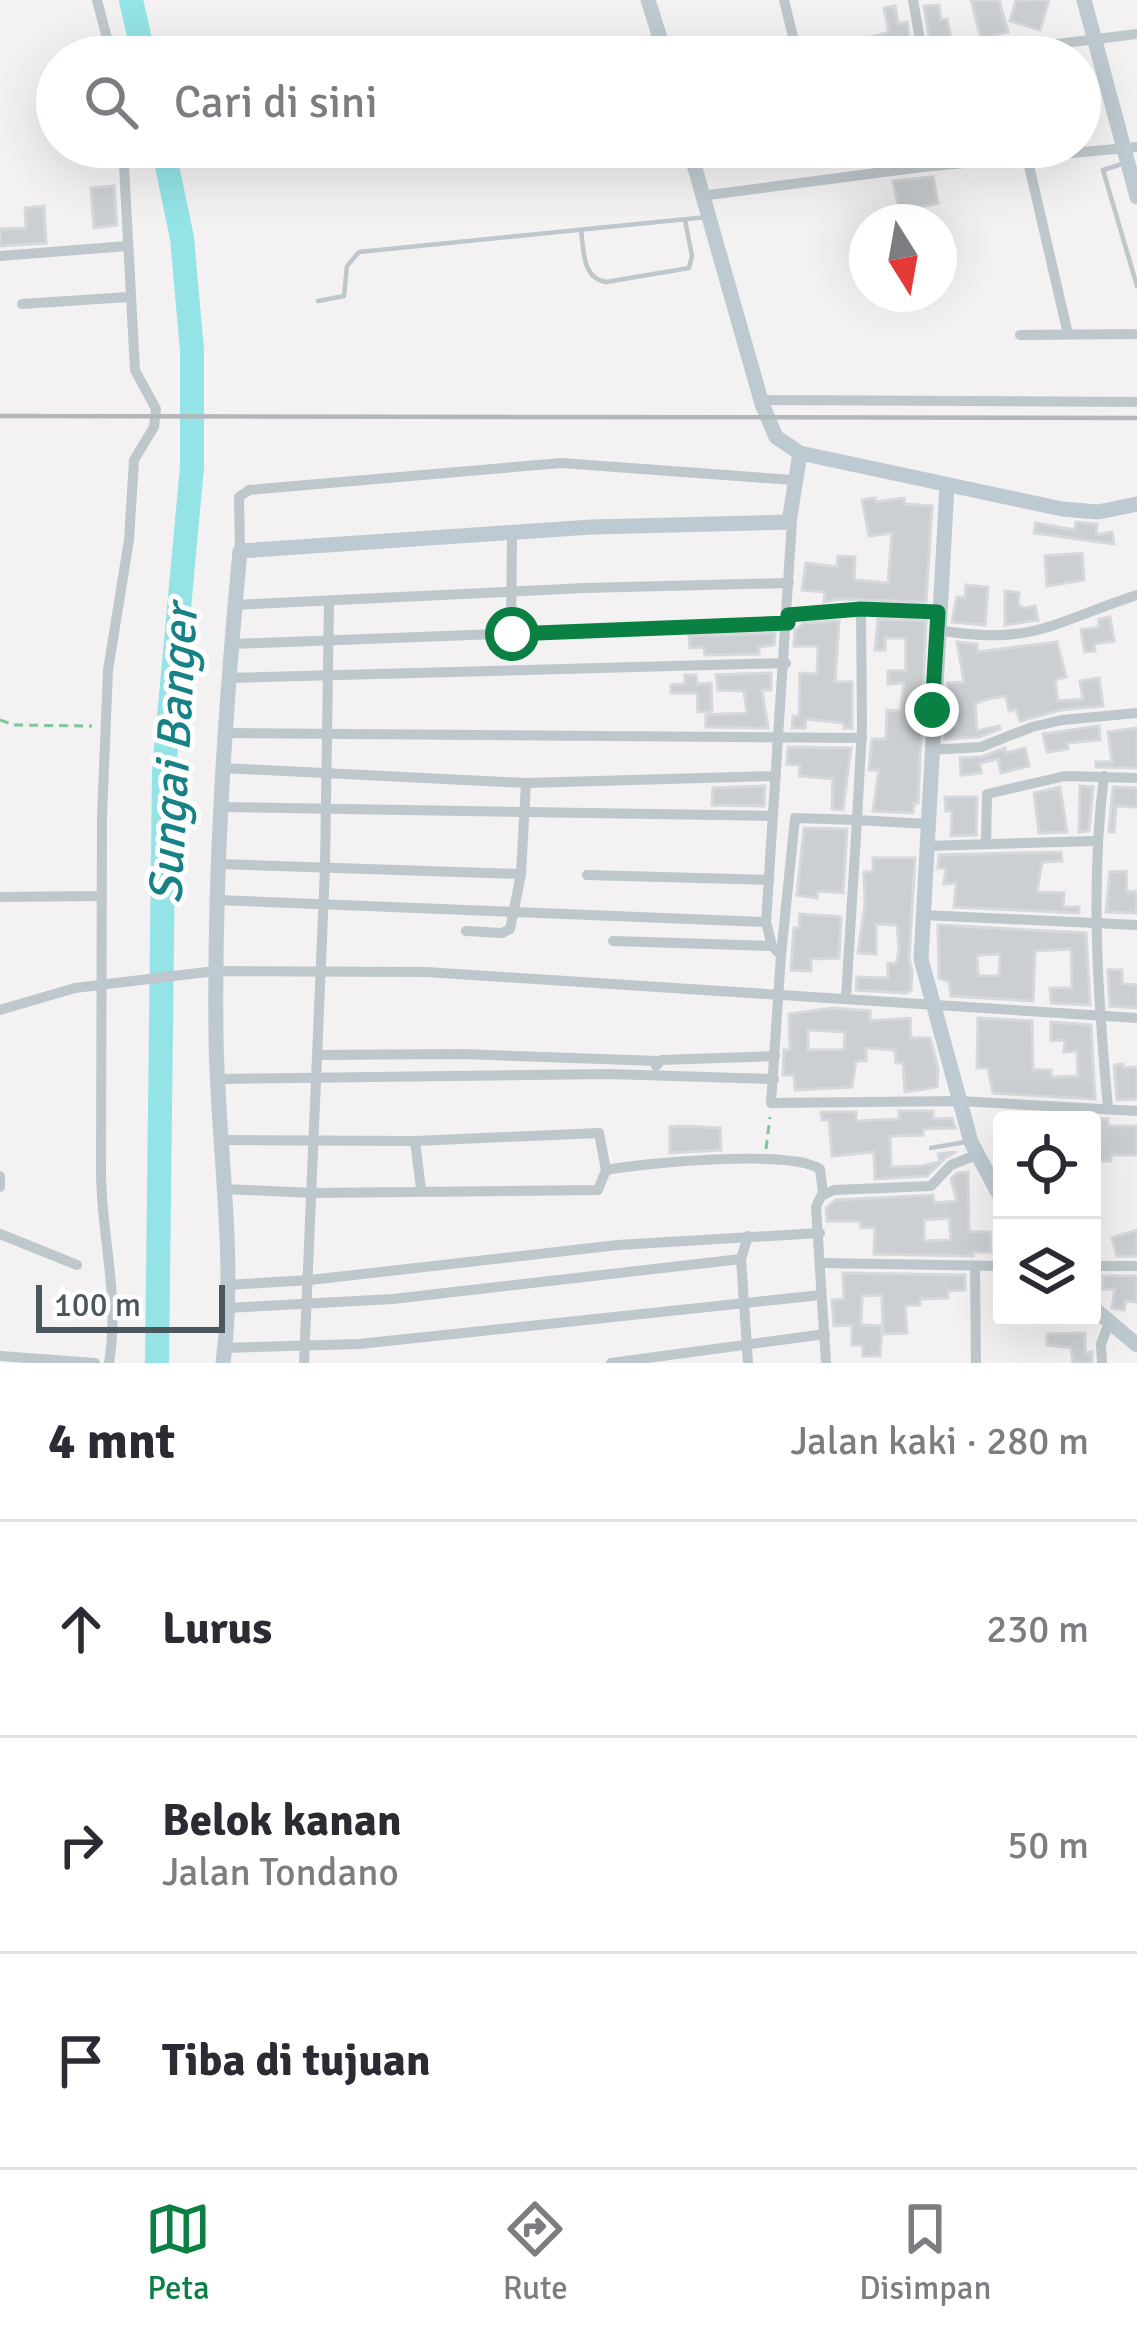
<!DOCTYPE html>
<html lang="id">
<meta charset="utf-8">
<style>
body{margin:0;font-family:Signika,sans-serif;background:#f2f2f3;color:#2b2b33}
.controls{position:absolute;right:36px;bottom:36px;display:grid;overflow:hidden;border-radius:12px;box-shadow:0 12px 48px #0002}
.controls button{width:108px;height:108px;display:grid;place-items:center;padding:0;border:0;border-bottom:3px solid #e1e1e2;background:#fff;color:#2b2b33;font:60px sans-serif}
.compass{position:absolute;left:849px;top:204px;width:108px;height:108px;border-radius:50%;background:#fff;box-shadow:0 12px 48px #0002;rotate:169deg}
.scale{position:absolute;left:36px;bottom:30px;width:189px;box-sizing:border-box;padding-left:12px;border:6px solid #4a575d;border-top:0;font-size:33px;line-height:42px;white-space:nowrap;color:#4a575d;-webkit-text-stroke:9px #fff;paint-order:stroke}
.stop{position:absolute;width:36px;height:36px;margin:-27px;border:9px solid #0b8043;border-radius:50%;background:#fff}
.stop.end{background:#0b8043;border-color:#fff;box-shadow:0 3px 12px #0008}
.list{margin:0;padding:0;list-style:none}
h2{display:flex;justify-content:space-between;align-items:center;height:156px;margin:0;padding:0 48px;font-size:51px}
h2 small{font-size:39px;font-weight:400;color:#7c7c81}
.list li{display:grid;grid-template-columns:78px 1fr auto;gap:36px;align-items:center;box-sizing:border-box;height:216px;padding:0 48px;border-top:3px solid #e1e1e2}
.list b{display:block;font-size:45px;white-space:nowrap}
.list p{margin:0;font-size:39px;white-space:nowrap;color:#7c7c81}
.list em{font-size:39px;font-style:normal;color:#7c7c81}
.icon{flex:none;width:66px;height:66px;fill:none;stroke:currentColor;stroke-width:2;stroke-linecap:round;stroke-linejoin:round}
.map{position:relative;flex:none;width:1137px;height:1363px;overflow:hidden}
.search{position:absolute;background:#fff;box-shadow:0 12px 48px #0002;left:36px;right:36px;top:36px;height:132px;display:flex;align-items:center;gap:30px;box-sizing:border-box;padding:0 42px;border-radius:66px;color:#7c7c81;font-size:45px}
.sheet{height:804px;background:#fff}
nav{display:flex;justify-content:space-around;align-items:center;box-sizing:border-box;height:168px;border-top:3px solid #e1e1e2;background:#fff;font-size:33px;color:#7c7c81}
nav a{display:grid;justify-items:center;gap:6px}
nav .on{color:#0b8043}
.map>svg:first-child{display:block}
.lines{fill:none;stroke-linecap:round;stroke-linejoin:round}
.river{stroke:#94e3e6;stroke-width:24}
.building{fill:#cbcfd2;stroke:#d5d8dc;stroke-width:3;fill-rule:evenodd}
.path{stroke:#7ec896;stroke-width:3;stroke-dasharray:9 6;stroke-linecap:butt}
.lane{stroke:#bec7cc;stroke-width:4.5}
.street{stroke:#bec7cc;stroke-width:10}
.secondary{stroke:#becad1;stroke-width:15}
.rail{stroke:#b4b7ba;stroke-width:4.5}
.route{stroke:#0b8043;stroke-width:15}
.labels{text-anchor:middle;stroke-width:10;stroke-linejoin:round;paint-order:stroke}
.water-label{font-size:48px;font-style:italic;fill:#178285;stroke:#fff}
</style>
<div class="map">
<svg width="1137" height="1363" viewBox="0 0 1137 1363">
<rect width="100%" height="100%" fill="#f3f1f1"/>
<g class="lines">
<!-- river -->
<g class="river">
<polyline points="131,0 144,57"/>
<polyline points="157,1363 164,771 192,467 192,350 182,238 163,147"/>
</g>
</g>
<!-- building -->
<g class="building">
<polygon points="971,0 999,0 1008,32 981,39"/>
<polygon points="1016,0 1049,0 1040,30 1010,21"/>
<polygon points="939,5 941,20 947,19 952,43 949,47 931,49 924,6"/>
<polygon points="895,6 898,24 907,22 912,52 861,57 858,41 889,32 884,8"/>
<polygon points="933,177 938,203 915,208 917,216 901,219 893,181"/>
<polygon points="114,186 117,225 94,228 91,188"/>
<polygon points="44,206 46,243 0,246 0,229 26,228 25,208"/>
<polygon points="875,498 876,502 904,498 905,504 932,506 926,602 840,599 824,602 825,592 802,590 806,563 837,567 838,556 855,557 854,580 888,583 892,533 869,536 862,500"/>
<polygon points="1076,522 1097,524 1096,535 1112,532 1114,544 1034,533 1036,523 1075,530"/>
<polygon points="1082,553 1084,580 1047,586 1045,556"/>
<polygon points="966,585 988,587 985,625 952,622 957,597 965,598"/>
<polygon points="1005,591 1019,593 1018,605 1024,608 1035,606 1038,620 1005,625"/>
<polygon points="1110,617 1114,641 1094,644 1095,651 1085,652 1081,630 1099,627 1099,619"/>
<polygon points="878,619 926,621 918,803 914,803 913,813 873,811 879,770 869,770 872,739 886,739 887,710 901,711 904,683 888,684 888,671 906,671 906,638 885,638 885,650 875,650"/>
<polygon points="839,621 835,682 852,682 852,728 844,728 844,723 806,719 805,728 792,728 793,716 799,716 800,673 817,674 818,646 794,646 795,630 804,623"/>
<polygon points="775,633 774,645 759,647 759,654 705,655 704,647 690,648 689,636"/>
<polygon points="957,642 977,644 977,652 1057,642 1066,677 1055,680 1058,701 1083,699 1080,681 1099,678 1103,706 1060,710 1020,721 1016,709 1009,711 1006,696 987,699 975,704 977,731 999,726 1000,729 979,737 945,739 946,726 957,726 955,703 947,704 948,683 964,682"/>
<polygon points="771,673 771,690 762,690 768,728 706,727 706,715 747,713 744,691 718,690 716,675"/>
<polygon points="685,675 696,675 697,684 711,683 712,711 698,712 697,693 671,693 671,685 685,684"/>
<polygon points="1099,726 1100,740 1067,743 1068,749 1047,752 1043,734"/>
<polygon points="1137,728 1137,768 1096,767 1096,762 1112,762 1108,732"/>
<polygon points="788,747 851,748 843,810 832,809 833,779 799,776 800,765 787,764"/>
<polygon points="1005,748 1006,753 1025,748 1029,766 1001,773 998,759 980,763 981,773 961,775 960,758 982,757"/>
<polygon points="765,786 764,806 712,805 713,788"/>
<polygon points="1080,786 1093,787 1089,831 1079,832"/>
<polygon points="1060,787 1067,832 1039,833 1034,793"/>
<polygon points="1113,787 1137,788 1137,807 1116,806 1114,832 1109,832"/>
<polygon points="945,797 977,797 976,835 951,836 952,811 946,811"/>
<polygon points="804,828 847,829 843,893 818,891 817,898 797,895"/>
<polygon points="1061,852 1062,861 1042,862 1037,892 1064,893 1063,907 1079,907 1079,913 954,907 956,883 944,884 946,868 938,868 939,855"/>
<polygon points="873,858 915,858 909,958 912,972 911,990 906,993 856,990 857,977 888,978 888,963 896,964 899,950 897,925 876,924 876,954 858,953 865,904 864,872 873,872"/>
<polygon points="1126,871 1127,892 1137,891 1136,913 1106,912 1110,872"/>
<polygon points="800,914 841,917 839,958 811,959 811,971 791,970 794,928 799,928"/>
<path d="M938 925 1086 933 1090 1005 1051 1003 1050 988H1072L1071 949 1035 951 1033 1001 951 996 949 982 939 978ZM1000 954 999 976H978L977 955Z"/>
<polygon points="1108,970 1122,970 1122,984 1137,985 1137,1008 1110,1006"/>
<path d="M833 1008 870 1011V1021L910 1018 911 1038H930L938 1068 937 1087 905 1092 903 1063H896L895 1050 866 1048V1061H856L852 1087 795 1090 794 1075H783L784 1050H790L789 1014ZM808 1030 845 1032 844 1050H808Z"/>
<polygon points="978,1018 1032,1021 1033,1070 1051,1070 1051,1077 1078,1076 1077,1051 1064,1052 1065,1040 1051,1041 1051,1022 1091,1025 1095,1099 993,1093 988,1068 977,1068"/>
<polygon points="1123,1064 1123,1068 1137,1067 1137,1099 1117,1100 1114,1065"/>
<polygon points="899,1111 933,1111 933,1119 952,1118 955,1128 923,1129 923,1135 890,1136 891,1167 922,1166 940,1162 938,1154 956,1152 945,1158 927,1176 875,1179 874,1152 832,1156 829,1120 822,1120 821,1112 856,1112 856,1121 899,1119"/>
<polygon points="1075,1117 1108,1119 1108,1126 1137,1126 1137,1155 1111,1155 1111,1161 1093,1161 1092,1120"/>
<polygon points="679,1126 720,1128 721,1150 670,1153 670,1127"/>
<path d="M968 1172 969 1232H990L991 1252H973V1256L874 1254 875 1227 861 1228 860 1221H827L826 1208 836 1200 933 1195 934 1203 957 1201 951 1179 957 1173ZM949 1218 951 1240 924 1241V1220Z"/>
<polygon points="1137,1230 1137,1256 1117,1256 1112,1238"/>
<polygon points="843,1273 965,1275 965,1290 948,1291 948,1298 920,1299 920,1305 905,1305 907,1333 883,1334 882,1295 862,1296 861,1325 882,1326 880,1356 863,1356 863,1345 852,1345 852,1325 834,1326 832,1300 844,1299"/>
<polygon points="1103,1276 1137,1276 1137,1302 1125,1301 1124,1310 1112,1308 1115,1289 1103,1289"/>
<polygon points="1085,1333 1085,1353 1092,1352 1092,1363 1073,1363 1071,1348 1047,1345 1047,1334"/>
</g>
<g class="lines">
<!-- path -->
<g class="path">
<polyline points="0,720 14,725 92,726"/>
<polyline points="766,1149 770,1117"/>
</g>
<!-- lane -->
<g class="lane">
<polyline points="1122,164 1103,170 1137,286"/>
<path d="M581 230C584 251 582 278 606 282L689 268 692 256 685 220"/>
<polyline points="318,301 344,296 347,266 359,252 707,217"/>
<polyline points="931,1148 965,1142"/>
</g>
<!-- street -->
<g class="street">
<polyline points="97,0 112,57"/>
<polyline points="784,0 798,57"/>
<polyline points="913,0 923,57"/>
<polyline points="951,57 1137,34"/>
<polyline points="1027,157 1068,334"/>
<polyline points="701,196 922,167 1137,147"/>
<polyline points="0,256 127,246"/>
<polyline points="22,304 128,297"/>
<polyline points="1020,335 1137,334"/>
<polyline points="761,400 1137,402"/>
<polyline points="792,521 766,922 772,946 781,955 771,1103 959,1101 1137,1111"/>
<polyline points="240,551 239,497 249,490 561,463 793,480"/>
<polyline points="235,605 585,588 789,583"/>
<polyline points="788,615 861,609 938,612"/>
<path d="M937 630C1033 646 1051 623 1137 595"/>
<polyline points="511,635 512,533"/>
<polyline points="232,644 788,623"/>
<polyline points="229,678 786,663"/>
<polyline points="225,733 862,738"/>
<polyline points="930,750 981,747 1032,727 1062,720 1137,713"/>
<polyline points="222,768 526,783 776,776"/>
<path d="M1104 776C1090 887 1098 998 1108 1108"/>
<polyline points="219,807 772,816"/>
<polyline points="986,844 987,794 1065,776 1137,778"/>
<polyline points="927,846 1096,841"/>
<polyline points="218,864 521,874"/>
<polyline points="587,875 769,880"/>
<polyline points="0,897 102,896"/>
<polyline points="217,900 766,922"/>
<polyline points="923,915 1137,925"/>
<polyline points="466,931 502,933 510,929 521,874 526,783"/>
<polyline points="613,941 772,946"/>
<polyline points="781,955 795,818 857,820 862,727 861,609"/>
<polyline points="846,997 857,820 928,824"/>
<polyline points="0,1010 75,988 215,971 426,972 1137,1018"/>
<polyline points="318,1055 462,1054 658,1061"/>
<polyline points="656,1066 661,1060 775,1056"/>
<polyline points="217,1079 608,1074 774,1079"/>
<polyline points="220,1140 415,1141 599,1133 606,1170 598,1190 313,1193 225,1189"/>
<polyline points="415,1141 421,1189"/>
<path d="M606 1170C645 1163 789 1149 820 1169L823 1193"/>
<polyline points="0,1176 0,1187"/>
<polyline points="0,1234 77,1265"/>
<polyline points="821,1263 1002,1266"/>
<polyline points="975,1266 976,1363"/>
<polyline points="1092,1266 1137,1266"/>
<polyline points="227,1285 310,1280 618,1245 820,1233"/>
<polyline points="227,1308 393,1299 741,1259"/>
<polyline points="224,1348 359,1344 821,1295"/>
<polyline points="0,1356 95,1363"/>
<path d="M109 1363C120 1298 102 1239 101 1175L102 817 108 670 129 540 134 460 154 427 156 409 135 370 123 147"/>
<polyline points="304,1363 325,868 329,602"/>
<polyline points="611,1363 825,1334"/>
<polyline points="748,1363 741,1259 748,1236"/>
<polyline points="826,1363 816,1207 821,1196 834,1190 931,1186 951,1165 976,1155"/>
<polyline points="1102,1363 1101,1344 1109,1323"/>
</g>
<!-- secondary -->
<g class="secondary">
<polyline points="648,0 666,57"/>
<polyline points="1084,0 1137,197"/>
<polyline points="689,147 762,404 776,437 800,453 1062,509 1098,512 1137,504"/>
<polyline points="947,486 921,959 971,1142 1002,1200"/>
<polyline points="1092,1307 1137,1345"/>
<path d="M223 1363C237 1254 217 1144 216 1034 214 872 225 712 240 551L591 527 789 522 800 453"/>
</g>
<!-- rail -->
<polyline class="rail" points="0,416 1137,418"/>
</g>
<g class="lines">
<!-- route -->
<polyline class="route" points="512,634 788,623 788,615 861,609 938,612 932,710"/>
</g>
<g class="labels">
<!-- water labels -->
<g class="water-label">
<text transform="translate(172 754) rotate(-87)" y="17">Sungai Banger</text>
</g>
</g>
</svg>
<div class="controls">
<button><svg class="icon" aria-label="locate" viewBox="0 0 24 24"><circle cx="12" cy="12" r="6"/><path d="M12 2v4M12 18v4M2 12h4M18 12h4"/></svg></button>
<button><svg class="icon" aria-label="layers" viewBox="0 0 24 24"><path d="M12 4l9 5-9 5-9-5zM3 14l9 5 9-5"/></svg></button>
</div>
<svg class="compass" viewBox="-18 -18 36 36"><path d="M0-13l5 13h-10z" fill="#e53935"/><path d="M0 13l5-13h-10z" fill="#7c7c81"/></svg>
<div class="scale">100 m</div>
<div class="stop" style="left:512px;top:634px"></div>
<div class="stop end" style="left:932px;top:710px"></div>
<div class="search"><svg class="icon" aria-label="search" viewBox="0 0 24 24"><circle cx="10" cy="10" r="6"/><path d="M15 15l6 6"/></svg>Cari di sini</div>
</div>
<section class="sheet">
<h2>4 mnt<small>Jalan kaki · 280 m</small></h2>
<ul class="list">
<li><svg class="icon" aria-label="ahead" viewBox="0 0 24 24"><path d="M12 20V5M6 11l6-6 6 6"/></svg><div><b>Lurus</b></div><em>230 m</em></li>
<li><svg class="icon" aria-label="right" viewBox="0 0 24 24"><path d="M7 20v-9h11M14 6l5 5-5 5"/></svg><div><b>Belok kanan</b><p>Jalan Tondano</p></div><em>50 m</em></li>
<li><svg class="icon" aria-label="arrive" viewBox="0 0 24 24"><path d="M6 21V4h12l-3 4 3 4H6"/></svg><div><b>Tiba di tujuan</b></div></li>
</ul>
</section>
<nav>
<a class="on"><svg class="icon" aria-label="map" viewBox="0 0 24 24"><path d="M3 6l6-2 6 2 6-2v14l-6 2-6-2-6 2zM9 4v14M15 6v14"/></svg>Peta</a>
<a><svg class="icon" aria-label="directions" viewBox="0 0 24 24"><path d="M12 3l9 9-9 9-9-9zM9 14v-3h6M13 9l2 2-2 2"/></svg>Rute</a>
<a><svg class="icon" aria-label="saved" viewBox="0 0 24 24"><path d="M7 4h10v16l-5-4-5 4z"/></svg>Disimpan</a>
</nav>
